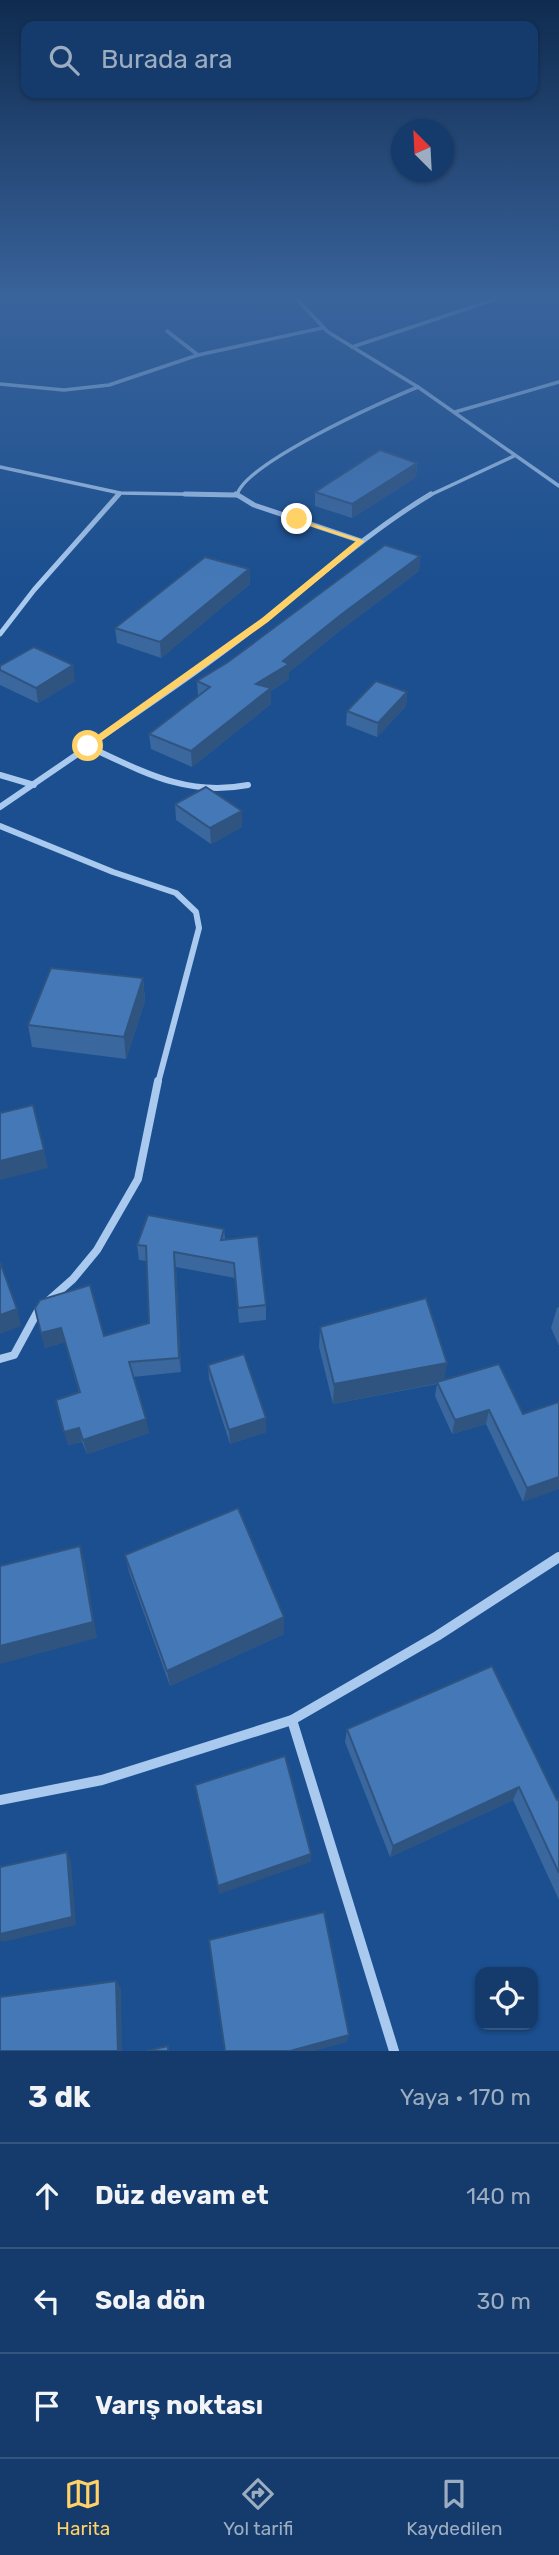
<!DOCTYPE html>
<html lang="tr">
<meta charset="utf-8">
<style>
body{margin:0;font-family:Rubik,sans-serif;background:#1d4271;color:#f1f3f6}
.controls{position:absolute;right:21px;bottom:21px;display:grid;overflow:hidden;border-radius:14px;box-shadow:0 2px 5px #0004}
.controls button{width:63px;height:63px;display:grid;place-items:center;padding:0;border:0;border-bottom:2px solid #33557e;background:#143b6b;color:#f1f3f6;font:35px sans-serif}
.compass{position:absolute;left:391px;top:119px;width:63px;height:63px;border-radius:50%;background:#143b6b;box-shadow:0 2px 5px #0004;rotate:336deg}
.stop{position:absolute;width:21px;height:21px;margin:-16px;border:5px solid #ffd166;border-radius:50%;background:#fff}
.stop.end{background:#ffd166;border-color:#fff;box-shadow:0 2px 7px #0008}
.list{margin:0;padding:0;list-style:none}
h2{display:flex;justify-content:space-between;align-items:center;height:91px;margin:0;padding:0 28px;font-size:30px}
h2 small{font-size:23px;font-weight:400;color:#9dadc1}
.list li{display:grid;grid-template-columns:46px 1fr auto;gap:21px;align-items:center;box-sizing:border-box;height:105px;padding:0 28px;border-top:2px solid #33557e}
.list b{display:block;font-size:26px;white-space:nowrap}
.list em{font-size:23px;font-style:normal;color:#9dadc1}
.icon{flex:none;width:38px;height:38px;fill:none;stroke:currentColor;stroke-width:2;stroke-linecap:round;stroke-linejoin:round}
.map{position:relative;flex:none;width:559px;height:2051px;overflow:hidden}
.search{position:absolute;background:#143b6b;box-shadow:0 2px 5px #0004;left:21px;right:21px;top:21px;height:77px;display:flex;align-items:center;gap:18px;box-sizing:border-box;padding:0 24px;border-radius:14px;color:#9dadc1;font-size:26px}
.sheet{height:406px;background:#143b6b}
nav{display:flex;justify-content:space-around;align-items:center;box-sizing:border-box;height:98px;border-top:2px solid #33557e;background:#143b6b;font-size:19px;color:#9dadc1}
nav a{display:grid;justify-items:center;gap:4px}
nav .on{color:#ffd166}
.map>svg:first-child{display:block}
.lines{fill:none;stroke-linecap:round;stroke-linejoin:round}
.minor-far4{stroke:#a9c9ee;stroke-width:3.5}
.minor-far3{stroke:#a9c9ee;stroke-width:5}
.minor-far2{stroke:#a9c9ee;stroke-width:6}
.minor-far1{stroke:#a9c9ee;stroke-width:8}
.minor{stroke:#a9c9ee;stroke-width:10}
.wall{fill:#3a679d}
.shaded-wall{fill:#305480}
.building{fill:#4478b7;stroke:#305480;stroke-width:2}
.route{fill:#ffd166}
</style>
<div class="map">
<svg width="559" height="2051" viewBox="0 0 559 2051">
<rect width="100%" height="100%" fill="#1b4f8f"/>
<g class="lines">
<!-- minor-far4 -->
<g class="minor-far4">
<polyline points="293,295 328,332 418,387 559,486"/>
<polyline points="167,331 198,355"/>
<polyline points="352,347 508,295"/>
<polyline points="0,384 64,390 109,385 198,355 322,328"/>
<polyline points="455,412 559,382"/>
<polyline points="0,467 120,493 235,495"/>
<polyline points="117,496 120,493"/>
<path d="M237 496C241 465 385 400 418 387"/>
<polyline points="428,496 514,456"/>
</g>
<!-- minor-far3 -->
<g class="minor-far3">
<polyline points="185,494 235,495"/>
<polyline points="236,494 254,505 361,541"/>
<polyline points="0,634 34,590 119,494"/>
<polyline points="88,746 102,753"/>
<path d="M79 753C142 709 206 667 266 619 320 576 371 530 431 494"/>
</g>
<!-- minor-far2 -->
<g class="minor-far2">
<path d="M98 751C149 775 190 796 248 785"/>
<polyline points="0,775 34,785"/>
<polyline points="0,807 82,751"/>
<polyline points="0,826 113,872 176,893 196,912 199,928 158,1083"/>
</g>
<!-- minor-far1 -->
<polyline class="minor-far1" points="0,1359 14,1355 39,1309 73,1279 97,1250 138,1179 158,1081"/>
<!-- minor -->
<g class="minor">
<polyline points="292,1720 394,2051"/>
<polyline points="0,1800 102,1780 292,1720 437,1636 559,1557"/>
</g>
</g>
<!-- wall -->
<g class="wall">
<polygon points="417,463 416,477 352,518 315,506 315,492"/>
<polygon points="420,556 419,571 342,629 289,672 289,679 271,691 271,704 192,767 151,749 149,734 198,697 197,681"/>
<polygon points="249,569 250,584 161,658 117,643 115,628"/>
<polygon points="0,666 75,681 38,703 0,685"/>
<polygon points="407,692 406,706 377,737 346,725 347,711"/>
<polygon points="175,804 242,827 211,844 176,820"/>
<polygon points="143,978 145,1001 126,1059 32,1047 28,1025"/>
<polygon points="224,1229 225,1239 266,1305 266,1320 239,1323 235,1278 176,1267 181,1372 133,1377 149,1433 87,1454 82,1442 68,1445 56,1400 79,1393 65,1342 45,1348 35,1308 104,1336 149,1323 146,1261 139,1260 137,1245"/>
<polygon points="559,1307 559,1346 551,1328 557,1308"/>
<polygon points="320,1327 523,1414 559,1402 523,1502 486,1424 452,1434 435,1396 437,1384 333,1404 319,1347"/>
<polygon points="208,1365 266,1418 266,1432 230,1444 209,1379"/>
<polygon points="125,1555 284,1634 170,1686 129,1572"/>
<polygon points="347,1729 557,1800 559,1799 559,1900 513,1800 390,1857 345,1742"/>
</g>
<!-- shaded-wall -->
<g class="shaded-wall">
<polygon points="417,463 416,477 352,518 352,504"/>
<polygon points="420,556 419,571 342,629 289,672 289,679 271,691 271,704 192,767 191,751 256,684 283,661 342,614"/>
<polygon points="249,569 250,584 161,658 160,642"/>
<polygon points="73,665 75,681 38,703 36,688"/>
<polygon points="407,692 406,706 377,737 378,723"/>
<polygon points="242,811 242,827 211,844 210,828"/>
<polygon points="143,978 145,1001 126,1059 124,1037"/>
<polygon points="44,1150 48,1168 0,1180 0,1161"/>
<polygon points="174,1252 176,1267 181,1372 179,1358"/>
<polygon points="17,1309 21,1326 0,1334 0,1315"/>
<polygon points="61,1328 65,1342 45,1348 41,1333"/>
<polygon points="447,1363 444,1382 333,1404 334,1384"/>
<polygon points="489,1410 486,1424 452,1434 455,1420"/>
<polygon points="266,1418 266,1432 230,1444 229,1430"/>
<polygon points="146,1419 149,1433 87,1454 83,1440"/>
<polygon points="79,1428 82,1442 68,1445 64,1432"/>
<polygon points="559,1477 559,1489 523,1502 527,1488"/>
<polygon points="80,1546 85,1563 97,1638 0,1664 0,1646"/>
<polygon points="284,1617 284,1634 170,1686 167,1671"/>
<polygon points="519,1787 513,1800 390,1857 393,1846"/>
<polygon points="67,1852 71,1861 76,1925 2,1942 0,1940 0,1934"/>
<polygon points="311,1854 311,1862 219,1894 218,1886"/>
<polygon points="116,1981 121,1988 122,2051 118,2051"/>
<polygon points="349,2035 347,2042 314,2051 290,2051"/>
</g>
<!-- building -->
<g class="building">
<polygon points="380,450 417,463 352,504 315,492"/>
<polygon points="385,545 420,556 342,614 283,661 289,664 256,684 271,688 191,751 149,734 210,687 197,681 228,662"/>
<polygon points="205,557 249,569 160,642 115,628"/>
<polygon points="34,647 73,665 36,688 0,670 0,666"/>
<polygon points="376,681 407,692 378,723 347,711"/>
<polygon points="206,787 242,811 210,828 175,804"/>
<polygon points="51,968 143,978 124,1037 28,1025"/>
<polygon points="33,1105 44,1150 0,1161 0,1113"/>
<polygon points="148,1215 224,1229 221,1240 258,1236 266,1305 238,1308 234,1263 174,1252 179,1358 129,1362 146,1419 83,1440 79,1428 64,1432 56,1400 80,1392 61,1328 41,1333 35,1308 40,1300 90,1285 104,1336 149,1323 146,1246 137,1245"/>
<polygon points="0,1262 17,1309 0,1315"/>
<polygon points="426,1298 447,1363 334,1384 320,1327"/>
<polygon points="244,1354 266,1418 229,1430 208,1365"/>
<polygon points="499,1364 523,1414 559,1402 559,1477 527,1488 489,1410 455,1420 437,1382"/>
<polygon points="238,1508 284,1617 167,1671 125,1555"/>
<polygon points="80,1546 93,1622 0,1646 0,1566"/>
<polygon points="492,1666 557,1800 559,1799 559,1873 519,1787 393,1846 347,1729"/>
<polygon points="285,1756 311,1854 218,1886 195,1785"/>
<polygon points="67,1852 72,1917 0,1934 0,1867"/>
<polygon points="324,1912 349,2035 290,2051 225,2051 209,1940"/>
<polygon points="116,1981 118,2051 0,2051 0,1997"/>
<polygon points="168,2046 168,2051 146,2051"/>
</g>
<!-- sky -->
<linearGradient id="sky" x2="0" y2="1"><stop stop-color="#0f2b4f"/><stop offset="0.51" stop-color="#39639b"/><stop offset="1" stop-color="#39639b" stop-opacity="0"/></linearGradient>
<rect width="559" height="582" fill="url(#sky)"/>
<!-- route -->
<polygon class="route" points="295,518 365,541 268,622 91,748 85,748 85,744 262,618 356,541 295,521"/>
</svg>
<div class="controls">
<button><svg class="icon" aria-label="locate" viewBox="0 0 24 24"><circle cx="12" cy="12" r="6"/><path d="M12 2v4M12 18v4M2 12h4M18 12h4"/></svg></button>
</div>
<svg class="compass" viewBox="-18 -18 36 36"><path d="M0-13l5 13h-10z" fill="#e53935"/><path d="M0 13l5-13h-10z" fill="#9dadc1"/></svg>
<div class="stop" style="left:88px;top:746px"></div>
<div class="stop end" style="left:297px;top:519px"></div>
<div class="search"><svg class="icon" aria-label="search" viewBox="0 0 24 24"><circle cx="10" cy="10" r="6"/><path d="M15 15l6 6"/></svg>Burada ara</div>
</div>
<section class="sheet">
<h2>3 dk<small>Yaya · 170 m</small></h2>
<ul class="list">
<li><svg class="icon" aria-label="ahead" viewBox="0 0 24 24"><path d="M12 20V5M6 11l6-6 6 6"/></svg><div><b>Düz devam et</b></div><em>140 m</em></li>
<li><svg class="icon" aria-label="left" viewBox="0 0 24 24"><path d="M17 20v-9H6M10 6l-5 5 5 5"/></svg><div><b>Sola dön</b></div><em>30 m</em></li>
<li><svg class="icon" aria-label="arrive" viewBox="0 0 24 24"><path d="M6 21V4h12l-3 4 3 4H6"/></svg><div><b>Varış noktası</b></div></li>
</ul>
</section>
<nav>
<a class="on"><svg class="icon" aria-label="map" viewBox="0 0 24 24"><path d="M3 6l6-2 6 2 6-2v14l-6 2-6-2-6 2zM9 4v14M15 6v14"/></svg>Harita</a>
<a><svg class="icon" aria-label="directions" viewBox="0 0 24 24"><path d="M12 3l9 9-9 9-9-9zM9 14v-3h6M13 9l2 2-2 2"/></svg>Yol tarifi</a>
<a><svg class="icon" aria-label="saved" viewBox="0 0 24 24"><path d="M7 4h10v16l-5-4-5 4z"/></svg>Kaydedilen</a>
</nav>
